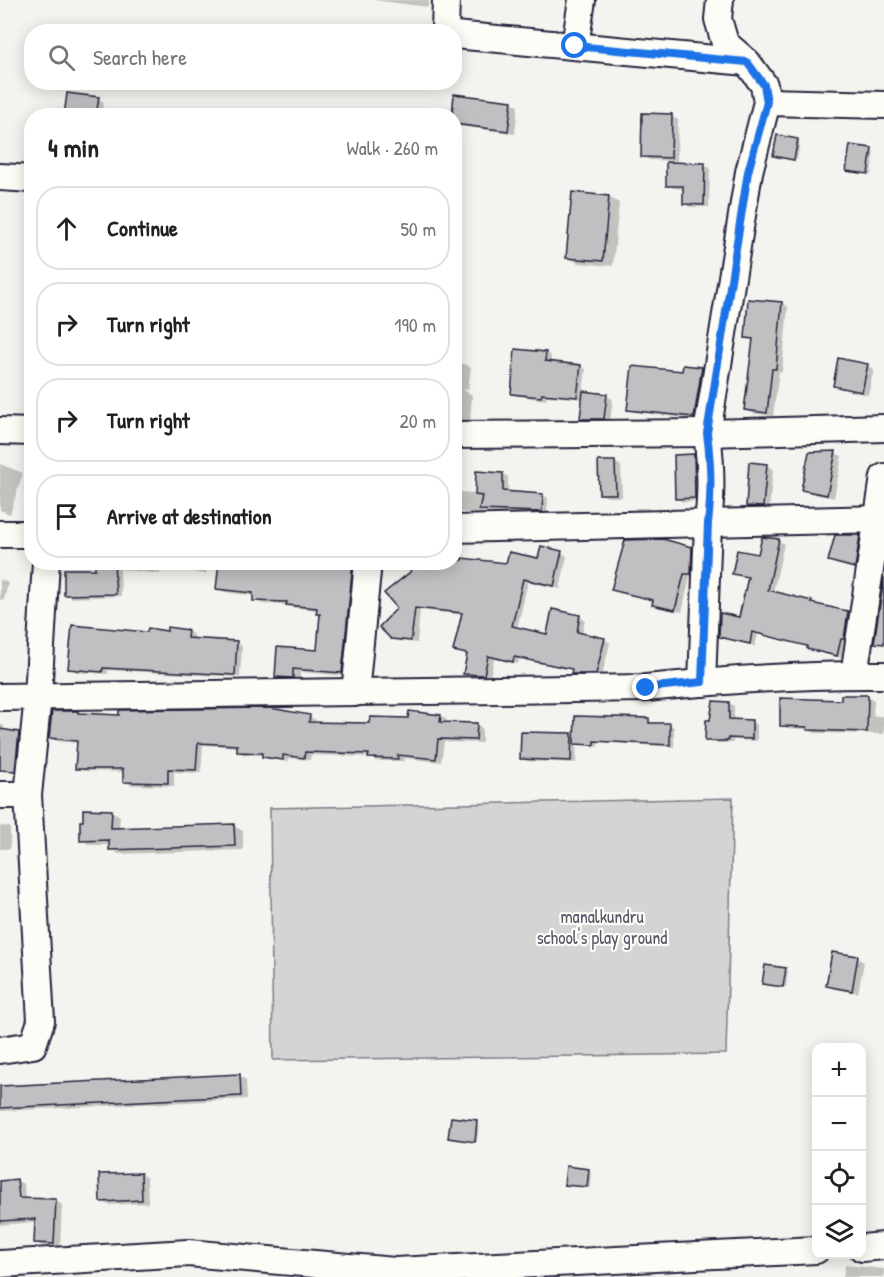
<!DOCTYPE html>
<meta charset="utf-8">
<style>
body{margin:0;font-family:"Patrick Hand",sans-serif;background:#f2f2f2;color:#222}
.controls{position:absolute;right:18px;bottom:18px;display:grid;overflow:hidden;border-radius:12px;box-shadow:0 3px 15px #0003}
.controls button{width:54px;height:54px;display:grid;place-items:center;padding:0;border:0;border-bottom:2px solid #e0e0e0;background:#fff;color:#222;font:30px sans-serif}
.stop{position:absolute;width:18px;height:18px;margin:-14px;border:4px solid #1a73e8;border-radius:50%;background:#fff}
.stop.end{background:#1a73e8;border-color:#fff;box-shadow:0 2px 6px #0008}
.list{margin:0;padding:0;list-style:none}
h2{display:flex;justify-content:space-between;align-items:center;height:78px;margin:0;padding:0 24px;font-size:26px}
h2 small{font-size:20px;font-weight:400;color:#767676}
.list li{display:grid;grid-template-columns:39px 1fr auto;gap:18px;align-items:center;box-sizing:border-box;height:84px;margin:0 12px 12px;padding:0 12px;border:2px solid #e0e0e0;border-radius:24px}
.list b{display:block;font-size:22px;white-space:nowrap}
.list em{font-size:20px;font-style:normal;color:#767676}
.icon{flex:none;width:33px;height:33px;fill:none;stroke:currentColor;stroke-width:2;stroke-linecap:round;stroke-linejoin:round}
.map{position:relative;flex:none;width:884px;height:1277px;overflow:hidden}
.search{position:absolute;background:#fff;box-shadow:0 3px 15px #0003;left:24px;top:24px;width:438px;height:66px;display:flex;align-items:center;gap:15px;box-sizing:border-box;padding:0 21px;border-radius:24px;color:#767676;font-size:22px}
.panel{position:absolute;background:#fff;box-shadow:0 3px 15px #0003;left:24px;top:108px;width:438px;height:462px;border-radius:24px}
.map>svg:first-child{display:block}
.green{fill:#d5d4d5;stroke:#7c7b88;stroke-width:1.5}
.shadow{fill:#0003}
.building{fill:#c0bfc2;stroke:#22223b;stroke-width:1.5}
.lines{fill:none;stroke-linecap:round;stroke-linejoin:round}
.minor-casing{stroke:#22223b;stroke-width:30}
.minor{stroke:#fdfcf7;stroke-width:26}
.route{stroke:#1a73e8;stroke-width:8}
.labels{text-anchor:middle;stroke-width:4.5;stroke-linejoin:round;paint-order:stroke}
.park-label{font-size:18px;fill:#585769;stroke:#fdfcf7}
</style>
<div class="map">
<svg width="884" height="1277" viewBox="0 0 884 1277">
<rect width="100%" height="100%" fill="#f4f3ef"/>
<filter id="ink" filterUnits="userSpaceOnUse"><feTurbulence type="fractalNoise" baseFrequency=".0167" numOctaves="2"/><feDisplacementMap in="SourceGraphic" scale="12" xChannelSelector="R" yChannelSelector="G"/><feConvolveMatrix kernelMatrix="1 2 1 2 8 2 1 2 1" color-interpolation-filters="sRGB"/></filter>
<g filter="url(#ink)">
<!-- green -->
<polygon class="green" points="733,798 726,1054 273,1060 270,808"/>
<!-- shadow -->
<g class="shadow">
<polygon points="372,0 429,0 428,7"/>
<polygon points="456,95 512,102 518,106 515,134 459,126 454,124"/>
<polygon points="98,99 104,102 102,116 66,116"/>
<polygon points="671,116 678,120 677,161 649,160 642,156"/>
<polygon points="798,141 800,142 797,160 777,157"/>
<polygon points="871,150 874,151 871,175 848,171"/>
<polygon points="704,165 710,168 709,207 690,207 684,203 685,189 673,188 668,185"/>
<polygon points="609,197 619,203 613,266 578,263 568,257"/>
<polygon points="782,303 788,307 782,372 779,371 773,416 752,413 745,409 754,341 747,337"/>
<polygon points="546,353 551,356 550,363 580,366 586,369 583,393 606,396 613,399 610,422 588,422 582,418 584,399 547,396 546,400 518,396 512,393"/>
<polygon points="454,362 464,364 471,367 468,390 462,389 472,395 470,423 454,426 454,390 458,391 458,388 454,388"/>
<polygon points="684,366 702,369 708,372 701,420 635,412 629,409 683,373"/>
<polygon points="867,366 874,369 868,395 841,389 834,385"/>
<polygon points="835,453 842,456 834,498 809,493 803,490"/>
<polygon points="694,456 700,460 701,501 683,502 676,498"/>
<polygon points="615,462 621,466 622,497 607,497 600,494"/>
<polygon points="0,464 23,473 10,514 0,510"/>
<polygon points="766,465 773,469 769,509 754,509 747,505"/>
<polygon points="503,474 508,477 508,493 543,495 548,498 547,514 499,514 499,515 491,516 454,511 454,491 476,494"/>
<polygon points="634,508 648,508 651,510 636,510"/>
<polygon points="860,536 866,540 861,571 836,564 830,561"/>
<polygon points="779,541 784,544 773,593 848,613 853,616 850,641 846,641 842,658 814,651 809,647 758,634 755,646 726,639 720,636 740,619 749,578 733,573"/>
<polygon points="692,548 698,552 697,577 690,577 682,612 660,608 653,604 654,601 619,593 613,590"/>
<polygon points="562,553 567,556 560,589 528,582 517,629 548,636 579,617 585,620 582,634 604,639 610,643 602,676 578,676 573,673 573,670 519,659 518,664 494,659 490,678 470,676 464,673 468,655 454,650 463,615 420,610 417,643 399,641 392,638 399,609 386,594 425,562 508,565 539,560"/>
<polygon points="97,562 161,562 160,574 120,569 121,596 71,598 66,594 97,571"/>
<polygon points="183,562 207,562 206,574 185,571 182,569"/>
<polygon points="315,562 361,562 349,676 300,672 300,681 284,681 276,676 319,651 321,615 318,613 318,610 295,608 290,605 262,604 255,600 255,596 225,592 217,588"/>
<polygon points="0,579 8,583 4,600 0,600"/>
<polygon points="187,631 194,635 193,640 236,643 242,646 240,677 108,670 108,674 76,672 70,668 168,632"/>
<polygon points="868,697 874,700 873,716 884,716 884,734 814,733 808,729 787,728 781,725 842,702"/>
<polygon points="729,703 734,706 734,721 752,722 757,725 757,741 733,740 733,743 712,743 707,740 712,722"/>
<polygon points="78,712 81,714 120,717 310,717 316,720 315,723 371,724 441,716 446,719 446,724 476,724 482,728 482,743 444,742 441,762 404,758 404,761 376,761 370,757 311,755 310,760 289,758 288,762 269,759 263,755 244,755 239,751 239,747 203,745 201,773 174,772 174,786 131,785 125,781 125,772 83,771 77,768 78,743 56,741 50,737"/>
<polygon points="649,720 653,724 670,725 674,727 674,747 598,742 598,747 577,744 576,763 527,761 522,758 572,735 576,737"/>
<polygon points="0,724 4,726 3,731 22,736 19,772 0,770"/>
<polygon points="111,811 120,816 119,829 234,826 243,831 243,850 119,854 111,849 110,845 90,845 82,840"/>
<polygon points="0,826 10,827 10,849 0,849"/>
<polygon points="857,958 864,962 858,993 834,989 828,985"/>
<polygon points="785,970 788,971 786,987 766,984"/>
<polygon points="240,1076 246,1080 247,1099 0,1111 0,1088"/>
<polygon points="477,1122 479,1123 477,1142 450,1138"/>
<polygon points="589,1171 591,1172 590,1188 566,1184"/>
<polygon points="141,1174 147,1178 148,1203 108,1205 102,1201"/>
<polygon points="17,1181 24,1184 25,1200 56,1201 62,1205 60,1246 42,1246 35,1242 36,1222 0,1225 0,1182"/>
<polygon points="845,1265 884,1269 884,1277 843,1277"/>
</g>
<!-- building -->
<g class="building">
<polygon points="67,93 99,97 96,116 64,116"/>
<polygon points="454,94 512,101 508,131 454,124 454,116 452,116"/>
<polygon points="642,113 672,114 671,158 641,157"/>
<polygon points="777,135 798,139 794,160 773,156"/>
<polygon points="850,145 872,148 868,174 846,171"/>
<polygon points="666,162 705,163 704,205 683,204 683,186 666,186"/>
<polygon points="572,192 609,196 603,261 566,258"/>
<polygon points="748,299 782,302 776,369 772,369 767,413 744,410 753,339 745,338"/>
<polygon points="515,349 546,352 545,361 581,365 577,397 542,394 541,397 511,394"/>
<polygon points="838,358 868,364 862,392 833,386"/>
<polygon points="683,365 702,367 694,417 627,410 632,366 682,371"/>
<polygon points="583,391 607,394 604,419 580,419"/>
<polygon points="836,451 827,495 801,490 809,452"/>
<polygon points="694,454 695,498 675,499 674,455"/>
<polygon points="598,461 615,461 616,494 599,494"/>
<polygon points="749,462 767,464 763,507 746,506"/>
<polygon points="476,471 503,473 503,491 543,494 542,512 479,510 482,496 475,495"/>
<polygon points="835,535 860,535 855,568 828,561"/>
<polygon points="762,537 779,539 768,590 812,601 811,603 848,611 844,639 841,639 837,656 807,649 807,646 752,632 750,644 719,637 720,613 739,617 748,577 732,574 737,550 758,554"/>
<polygon points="663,539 692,547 691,574 684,574 675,610 652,605 653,600 611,590 625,540"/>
<polygon points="541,546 562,551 554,586 523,579 512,626 547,634 552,609 580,615 577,632 605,638 596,674 571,674 572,669 514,657 513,662 488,656 484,675 463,674 467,654 453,651 462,613 415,608 411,641 391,639 379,627 397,608 384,593 410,572 411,567 426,568 427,562 454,562 454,559 462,560 462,558 506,563 509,552 538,558"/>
<polygon points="95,562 114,562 116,594 64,595 64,569 95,569"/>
<polygon points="219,562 353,562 342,673 293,669 293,678 275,677 277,647 317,650 320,614 316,614 317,608 286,605 287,602 253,601 253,593 216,589"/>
<polygon points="884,577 884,644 874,643"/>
<polygon points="72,625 147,632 148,628 167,631 167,627 188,630 187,638 237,641 235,675 103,668 102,672 68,669"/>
<polygon points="841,695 868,695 867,732 807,730 807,727 780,726 780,698 841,700"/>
<polygon points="713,701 729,702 729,719 752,720 752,739 728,738 728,741 705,741 706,720 710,720"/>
<polygon points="270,708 310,715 309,722 369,723 370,717 408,718 409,711 441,715 440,722 477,723 476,740 438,739 436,759 398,755 398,759 368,758 369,754 305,752 304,758 283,755 283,760 262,757 262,753 237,752 237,745 198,743 196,770 168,769 168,783 123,782 123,769 75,769 77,741 49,738 52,711 78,711 78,713 119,715 119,710"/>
<polygon points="575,716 649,718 649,723 670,723 670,745 594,741 594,745 574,744"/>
<polygon points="0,729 19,732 15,771 0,770"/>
<polygon points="521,732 572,733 571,761 520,759"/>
<polygon points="83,809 112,810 111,828 234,824 235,846 109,850 109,840 80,841 80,821 83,821"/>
<polygon points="832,952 858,956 852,991 826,986"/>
<polygon points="765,965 786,968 783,987 762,984"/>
<polygon points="240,1074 241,1096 0,1108 0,1086"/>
<polygon points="451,1117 477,1120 475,1142 448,1138"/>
<polygon points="566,1166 589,1169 587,1187 564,1185"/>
<polygon points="141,1173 142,1200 100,1202 99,1174"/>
<polygon points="17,1179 19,1198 56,1199 54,1244 34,1243 35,1219 0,1221 0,1181"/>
</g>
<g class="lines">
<!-- minor casing -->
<g class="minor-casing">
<g id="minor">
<polyline points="446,0 445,30 447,32"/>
<polyline points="454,35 747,62"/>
<polyline points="575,46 582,0"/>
<polyline points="767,102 884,105"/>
<polyline points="0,177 32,179"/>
<polyline points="0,431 32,432"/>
<polyline points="454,435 707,433 884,428"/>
<path d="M454 529 708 523C712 493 711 464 707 433L749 172 767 102 764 85 747 62 725 43 718 19 720 0"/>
<polyline points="0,534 32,534"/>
<polyline points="854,675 884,477"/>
<polyline points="702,683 708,523 884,519"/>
<polyline points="355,693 368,562"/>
<path d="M0 697 646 688C725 680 805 674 884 675"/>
<polyline points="0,795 28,795 38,696 46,562"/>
<polyline points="0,1050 33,1045 41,1021 28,795"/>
<polyline points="862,1248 884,1246"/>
<polyline points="0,1264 188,1253 395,1271 816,1250"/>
</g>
</g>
<!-- minor -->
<use href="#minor" class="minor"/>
</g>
</g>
<g class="lines" filter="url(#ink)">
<!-- route -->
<path class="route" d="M575 46 747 62 764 85 767 102 748 172 707 433C711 464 712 493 708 523L702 682 646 688"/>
</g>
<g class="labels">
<!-- park labels -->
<g class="park-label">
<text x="602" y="923">manalkundru<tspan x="602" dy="21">school's play ground</tspan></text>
</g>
</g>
</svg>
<div class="controls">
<button>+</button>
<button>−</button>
<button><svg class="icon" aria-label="locate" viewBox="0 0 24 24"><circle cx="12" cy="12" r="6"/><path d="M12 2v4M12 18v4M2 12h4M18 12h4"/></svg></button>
<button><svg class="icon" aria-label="layers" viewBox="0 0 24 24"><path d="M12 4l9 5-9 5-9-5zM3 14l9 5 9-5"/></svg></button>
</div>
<div class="stop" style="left:575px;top:46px"></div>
<div class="stop end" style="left:646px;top:688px"></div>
<div class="search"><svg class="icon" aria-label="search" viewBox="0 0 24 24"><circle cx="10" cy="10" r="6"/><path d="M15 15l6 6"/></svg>Search here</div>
<section class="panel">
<h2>4 min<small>Walk · 260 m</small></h2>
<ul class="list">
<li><svg class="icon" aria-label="ahead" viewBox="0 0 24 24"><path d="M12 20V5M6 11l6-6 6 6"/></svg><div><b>Continue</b></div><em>50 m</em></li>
<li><svg class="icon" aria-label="right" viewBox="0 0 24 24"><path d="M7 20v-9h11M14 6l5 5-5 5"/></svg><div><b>Turn right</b></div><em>190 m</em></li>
<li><svg class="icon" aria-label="right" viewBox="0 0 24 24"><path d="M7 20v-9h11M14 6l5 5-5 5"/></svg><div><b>Turn right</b></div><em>20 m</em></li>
<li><svg class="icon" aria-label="arrive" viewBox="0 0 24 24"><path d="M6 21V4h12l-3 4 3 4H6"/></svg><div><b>Arrive at destination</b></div></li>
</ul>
</section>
</div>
